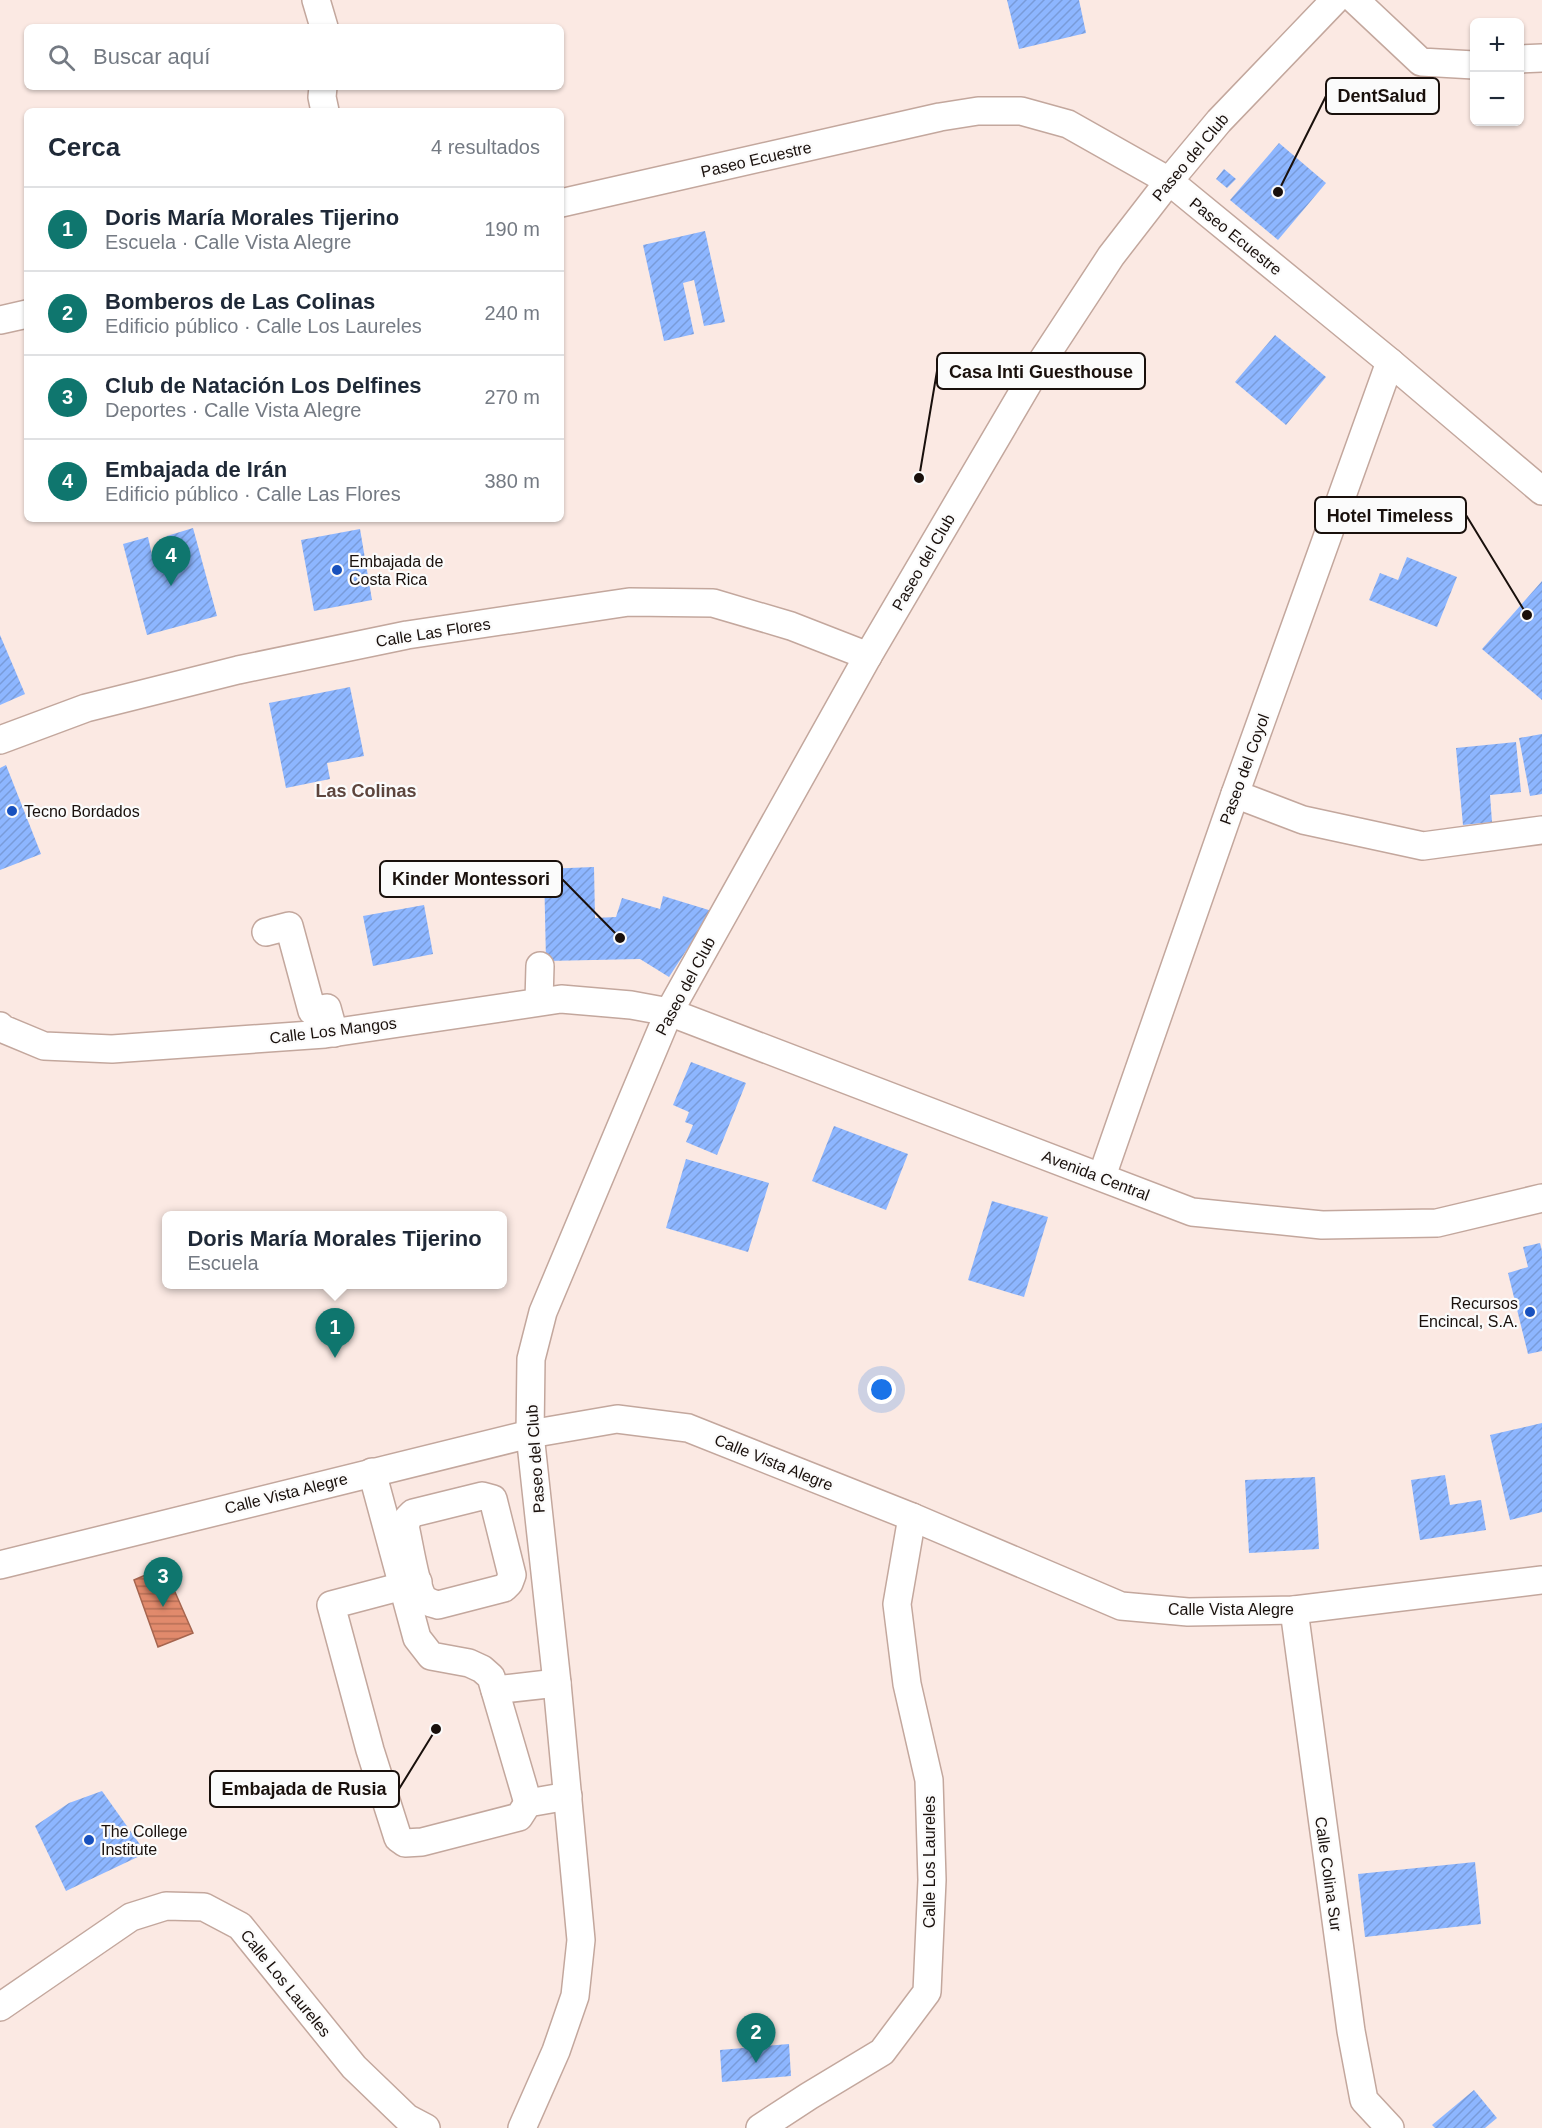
<!DOCTYPE html>
<html lang="es">
<meta charset="utf-8">
<style>
body{margin:0;font-family:Helvetica,sans-serif;background:#f6f6f7;color:#1f2937}
.controls{position:absolute;right:18px;top:18px;display:grid;overflow:hidden;border-radius:9px;box-shadow:0 2px 4px #0004}
.controls button{width:54px;height:54px;display:grid;place-items:center;padding:0;border:0;border-bottom:2px solid #e0e1e3;background:#fff;color:#1f2937;font:30px sans-serif}
.you{position:absolute;left:882px;top:1390px;width:21px;height:21px;margin:-15px;border:4px solid #fff;border-radius:50%;background:#1a73e8;box-shadow:0 0 0 9px #1a73e833}
.badge{display:grid;place-items:center;width:39px;height:39px;border-radius:50%;background:#0f766e;color:#fff;font-size:20px;font-weight:700}
.pin{position:absolute;translate:-50% -50px;filter:drop-shadow(0 2px 3px #0008)}
.pin::after{content:'';position:absolute;top:32px;width:21px;height:18px;background:inherit;clip-path:polygon(0 0,100% 0,50% 100%)}
.popup{position:absolute;left:162px;top:1211px;width:345px;height:78px;box-sizing:border-box;display:grid;place-content:center;border-radius:9px;background:#fff;filter:drop-shadow(0 2px 4px #0005);font-size:20px;white-space:nowrap;color:#747a83}
.popup b{font-size:22px;color:#1f2937}
.popup::after{content:'';position:absolute;left:50%;top:100%;margin-left:-12px;border:12px solid transparent;border-top-color:#fff}
.list{margin:0;padding:0;list-style:none}
h2{display:flex;justify-content:space-between;align-items:center;height:78px;margin:0;padding:0 24px;font-size:26px}
h2 small{font-size:20px;font-weight:400;color:#747a83}
.list li{display:grid;grid-template-columns:39px 1fr auto;gap:18px;align-items:center;box-sizing:border-box;height:84px;padding:0 24px;border-top:2px solid #e0e1e3}
.list b{display:block;font-size:22px;white-space:nowrap}
.list p{margin:0;font-size:20px;white-space:nowrap;color:#747a83}
.list em{font-size:20px;font-style:normal;color:#747a83}
.icon{flex:none;width:33px;height:33px;fill:none;stroke:currentColor;stroke-width:2;stroke-linecap:round;stroke-linejoin:round}
.map{position:relative;flex:none;width:1542px;height:2128px;overflow:hidden}
.search{position:absolute;background:#fff;box-shadow:0 2px 4px #0004;left:24px;top:24px;width:540px;height:66px;display:flex;align-items:center;gap:15px;box-sizing:border-box;padding:0 21px;border-radius:9px;color:#747a83;font-size:22px}
.panel{position:absolute;background:#fff;box-shadow:0 2px 4px #0004;left:24px;top:108px;width:540px;height:414px;border-radius:9px}
.map>svg:first-child{display:block}
.water{fill:url(#water-rules);stroke:#a5654f;stroke-width:1.5}
.building{fill:url(#building-hatch)}
.lines{fill:none;stroke-linecap:round;stroke-linejoin:round}
.minor-casing{stroke:#c3a79d;stroke-width:30}
.minor{stroke:#fff;stroke-width:27}
.poi-dot{fill:#1851bd;stroke:#fbfbfb;stroke-width:2}
.labels{text-anchor:middle;stroke-width:4.5;stroke-linejoin:round;paint-order:stroke}
.street-label{font-size:16px;fill:#19100c;stroke:#fbfbfb}
.poi-label{font-size:16px;fill:#19100c;stroke:#fbfbfb;text-anchor:start}
.neighbourhood-label{font-size:18px;font-weight:bold;fill:#5d453d;stroke:#fbfbfb}
.leader{fill:none;stroke:#19100c;stroke-width:2}
.callout-dot{fill:#19100c;stroke:#fbfbfb;stroke-width:2}
.callout{fill:#fbfbfb;stroke:#19100c;stroke-width:2}
.callout-label{font-size:18px;text-anchor:middle;font-weight:bold;fill:#19100c}
</style>
<div class="map">
<svg width="1542" height="2128" viewBox="0 0 1542 2128">
<defs>
<pattern id="water-rules" width="6" height="5" patternUnits="userSpaceOnUse" patternTransform="scale(1.5)"><rect width="6" height="5" fill="#e18a6c"/><path d="M0 2.5h6" fill="none" stroke="#b66f57"/></pattern>
<pattern id="building-hatch" width="6" height="6" patternUnits="userSpaceOnUse" patternTransform="scale(1.5)"><rect width="6" height="6" fill="#8db6ff"/><path d="M-1 1l2-2M0 6l6-6M5 7l2-2" fill="none" stroke="#799bd9"/></pattern>
</defs>
<rect width="100%" height="100%" fill="#fbe9e3"/>
<!-- water -->
<polygon class="water" points="164,1567 193,1633 158,1647 134,1580"/>
<!-- building -->
<g class="building">
<polygon points="1007,0 1079,0 1086,33 1019,49"/>
<polygon points="1279,143 1326,183 1278,240 1230,200"/>
<polygon points="1224,169 1236,179 1227,188 1216,179"/>
<polygon points="705,231 725,322 704,326 694,280 683,283 694,334 664,341 643,245"/>
<polygon points="1275,335 1326,377 1286,425 1235,382"/>
<polygon points="193,528 217,616 147,635 123,544 148,537 152,555 171,550 167,536"/>
<polygon points="360,529 372,600 314,611 301,540"/>
<polygon points="1407,557 1457,577 1437,627 1369,600 1380,573 1398,580"/>
<polygon points="1542,581 1542,700 1482,649"/>
<polygon points="0,635 25,694 0,705"/>
<polygon points="350,687 364,756 327,763 330,779 286,788 269,703"/>
<polygon points="1542,734 1542,794 1530,796 1519,738"/>
<polygon points="1516,742 1521,792 1490,795 1492,822 1463,825 1456,748"/>
<polygon points="6,765 41,854 0,870 0,768"/>
<polygon points="594,867 595,918 616,917 622,898 660,909 663,896 712,911 669,977 640,959 546,961 544,869"/>
<polygon points="424,905 433,954 373,966 363,916"/>
<polygon points="691,1062 746,1083 717,1155 686,1142 693,1125 685,1122 689,1112 673,1105"/>
<polygon points="834,1126 908,1154 886,1210 812,1181"/>
<polygon points="686,1159 769,1183 748,1252 666,1228"/>
<polygon points="992,1201 1048,1217 1024,1297 968,1280"/>
<polygon points="1540,1243 1542,1251 1542,1351 1528,1354 1508,1273 1528,1267 1523,1247"/>
<polygon points="1542,1423 1542,1512 1510,1520 1490,1435"/>
<polygon points="1445,1475 1450,1505 1481,1500 1486,1530 1420,1540 1411,1480"/>
<polygon points="1315,1477 1319,1549 1249,1553 1245,1480"/>
<polygon points="102,1791 146,1853 66,1891 35,1826 69,1803"/>
<polygon points="1475,1862 1481,1924 1365,1937 1358,1874"/>
<polygon points="789,2044 791,2076 722,2082 720,2050"/>
<polygon points="1474,2090 1497,2118 1485,2128 1435,2128 1432,2125"/>
</g>
<g class="lines">
<!-- minor casing -->
<g class="minor-casing">
<g id="minor">
<polyline points="316,0 324,27"/>
<polyline points="1355,0 1421,62 1474,65"/>
<polyline points="1520,59 1542,58"/>
<polyline points="323,87 322,97 325,111"/>
<polyline points="561,203 940,117 978,111 1021,111 1068,124 1169,181 1390,362 1542,491"/>
<polyline points="0,320 27,314"/>
<polyline points="0,740 86,708 238,670 407,635 629,602 713,603 791,626 868,656"/>
<polyline points="1235,794 1303,820 1423,846 1542,830"/>
<polyline points="266,932 289,926 312,1011 327,1008 334,1033"/>
<polyline points="539,1001 540,966"/>
<polyline points="0,1026 3,1029 44,1046 112,1049 325,1034 561,999 631,1005 669,1012 1192,1212 1322,1225 1437,1223 1542,1198"/>
<polyline points="1102,1176 1235,794 1390,362"/>
<polyline points="372,1472 417,1638 431,1656 469,1663 482,1669 491,1677 528,1803"/>
<path d="M482 1496 493 1499 512 1575 509 1583 504 1588 438 1605C431 1603 426 1602 422 1596 415 1583 409 1543 405 1526L408 1518 413 1513Z"/>
<polyline points="0,1565 530,1434 617,1419 688,1428 912,1517 1121,1606 1188,1612 1294,1610 1542,1580"/>
<polyline points="418,1582 331,1605 370,1750 398,1838 405,1843 422,1842 519,1817 528,1803 568,1796"/>
<polyline points="1294,1610 1351,2031 1364,2100 1390,2128"/>
<polyline points="495,1690 557,1683"/>
<polyline points="0,2007 131,1917 166,1906 204,1907 240,1926 354,2067 407,2118 426,2128"/>
<polyline points="522,2128 556,2051 575,1996 581,1940 557,1683 530,1434 531,1359 543,1312 669,1012 868,656 1033,375 1111,256 1169,181 1219,121 1335,0"/>
<polyline points="760,2128 809,2096 882,2052 927,1992 932,1880 929,1780 907,1684 897,1604 912,1517"/>
</g>
</g>
<!-- minor -->
<use href="#minor" class="minor"/>
</g>
<!-- markers -->
<g class="poi-dot">
<circle cx="337" cy="570" r="6"/>
<circle cx="12" cy="811" r="6"/>
<circle cx="1530" cy="1312" r="6"/>
<circle cx="89" cy="1840" r="6"/>
</g>
<g class="labels">
<!-- street labels -->
<g class="street-label">
<text transform="translate(1190 157) rotate(-50)" y="6">Paseo del Club</text>
<text transform="translate(756 159) rotate(-13)" y="6">Paseo Ecuestre</text>
<text transform="translate(1236 236) rotate(39)" y="6">Paseo Ecuestre</text>
<text transform="translate(923 562) rotate(-60)" y="6">Paseo del Club</text>
<text transform="translate(433 632) rotate(-9)" y="6">Calle Las Flores</text>
<text transform="translate(1244 769) rotate(-70)" y="6">Paseo del Coyol</text>
<text transform="translate(685 986) rotate(-62)" y="6">Paseo del Club</text>
<text transform="translate(333 1030) rotate(-7)" y="6">Calle Los Mangos</text>
<text transform="translate(1096 1175) rotate(21)" y="6">Avenida Central</text>
<text transform="translate(535 1459) rotate(-94)" y="6">Paseo del Club</text>
<text transform="translate(774 1462) rotate(22)" y="6">Calle Vista Alegre</text>
<text transform="translate(286 1493) rotate(-14)" y="6">Calle Vista Alegre</text>
<text x="1231" y="1615">Calle Vista Alegre</text>
<text transform="translate(929 1862) rotate(-90)" y="6">Calle Los Laureles</text>
<text transform="translate(1329 1874) rotate(82)" y="6">Calle Colina Sur</text>
<text transform="translate(286 1983) rotate(51)" y="6">Calle Los Laureles</text>
</g>
<!-- poi labels -->
<g class="poi-label">
<text x="349" y="567">Embajada de<tspan x="349" dy="18">Costa Rica</tspan></text>
<text x="24" y="817">Tecno Bordados</text>
<text x="1518" y="1309" text-anchor="end">Recursos<tspan x="1518" dy="18">Encincal, S.A.</tspan></text>
<text x="101" y="1837">The College<tspan x="101" dy="18">Institute</tspan></text>
</g>
<!-- neighbourhood labels -->
<g class="neighbourhood-label">
<text x="366" y="797">Las Colinas</text>
</g>
</g>
<!-- callouts -->
<path class="leader" d="M1278 192L1326 96M919 478L937 371M1527 615L1466 515M620 938L562 879M436 1729L399 1789"/>
<g class="callout-dot">
<circle cx="1278" cy="192" r="6"/>
<circle cx="919" cy="478" r="6"/>
<circle cx="1527" cy="615" r="6"/>
<circle cx="620" cy="938" r="6"/>
<circle cx="436" cy="1729" r="6"/>
</g>
<g class="callout">
<rect x="1326" y="78" width="113" height="36" rx="6"/>
<rect x="937" y="353" width="208" height="36" rx="6"/>
<rect x="1315" y="497" width="151" height="36" rx="6"/>
<rect x="380" y="861" width="182" height="36" rx="6"/>
<rect x="210" y="1771" width="189" height="36" rx="6"/>
</g>
<g class="callout-label">
<text x="1382" y="102">DentSalud</text>
<text x="1041" y="378">Casa Inti Guesthouse</text>
<text x="1390" y="522">Hotel Timeless</text>
<text x="471" y="885">Kinder Montessori</text>
<text x="304" y="1795">Embajada de Rusia</text>
</g>
</svg>
<div class="controls">
<button>+</button>
<button>−</button>
</div>
<div class="you"></div>
<div class="pin badge" style="left:335px;top:1358px">1</div>
<div class="popup"><b>Doris María Morales Tijerino</b>Escuela</div>
<div class="pin badge" style="left:756px;top:2063px">2</div>
<div class="pin badge" style="left:163px;top:1607px">3</div>
<div class="pin badge" style="left:171px;top:586px">4</div>
<div class="search"><svg class="icon" aria-label="search" viewBox="0 0 24 24"><circle cx="10" cy="10" r="6"/><path d="M15 15l6 6"/></svg>Buscar aquí</div>
<section class="panel">
<h2>Cerca<small>4 resultados</small></h2>
<ul class="list">
<li><span class="badge">1</span><div><b>Doris María Morales Tijerino</b><p>Escuela · Calle Vista Alegre</p></div><em>190 m</em></li>
<li><span class="badge">2</span><div><b>Bomberos de Las Colinas</b><p>Edificio público · Calle Los Laureles</p></div><em>240 m</em></li>
<li><span class="badge">3</span><div><b>Club de Natación Los Delfines</b><p>Deportes · Calle Vista Alegre</p></div><em>270 m</em></li>
<li><span class="badge">4</span><div><b>Embajada de Irán</b><p>Edificio público · Calle Las Flores</p></div><em>380 m</em></li>
</ul>
</section>
</div>
